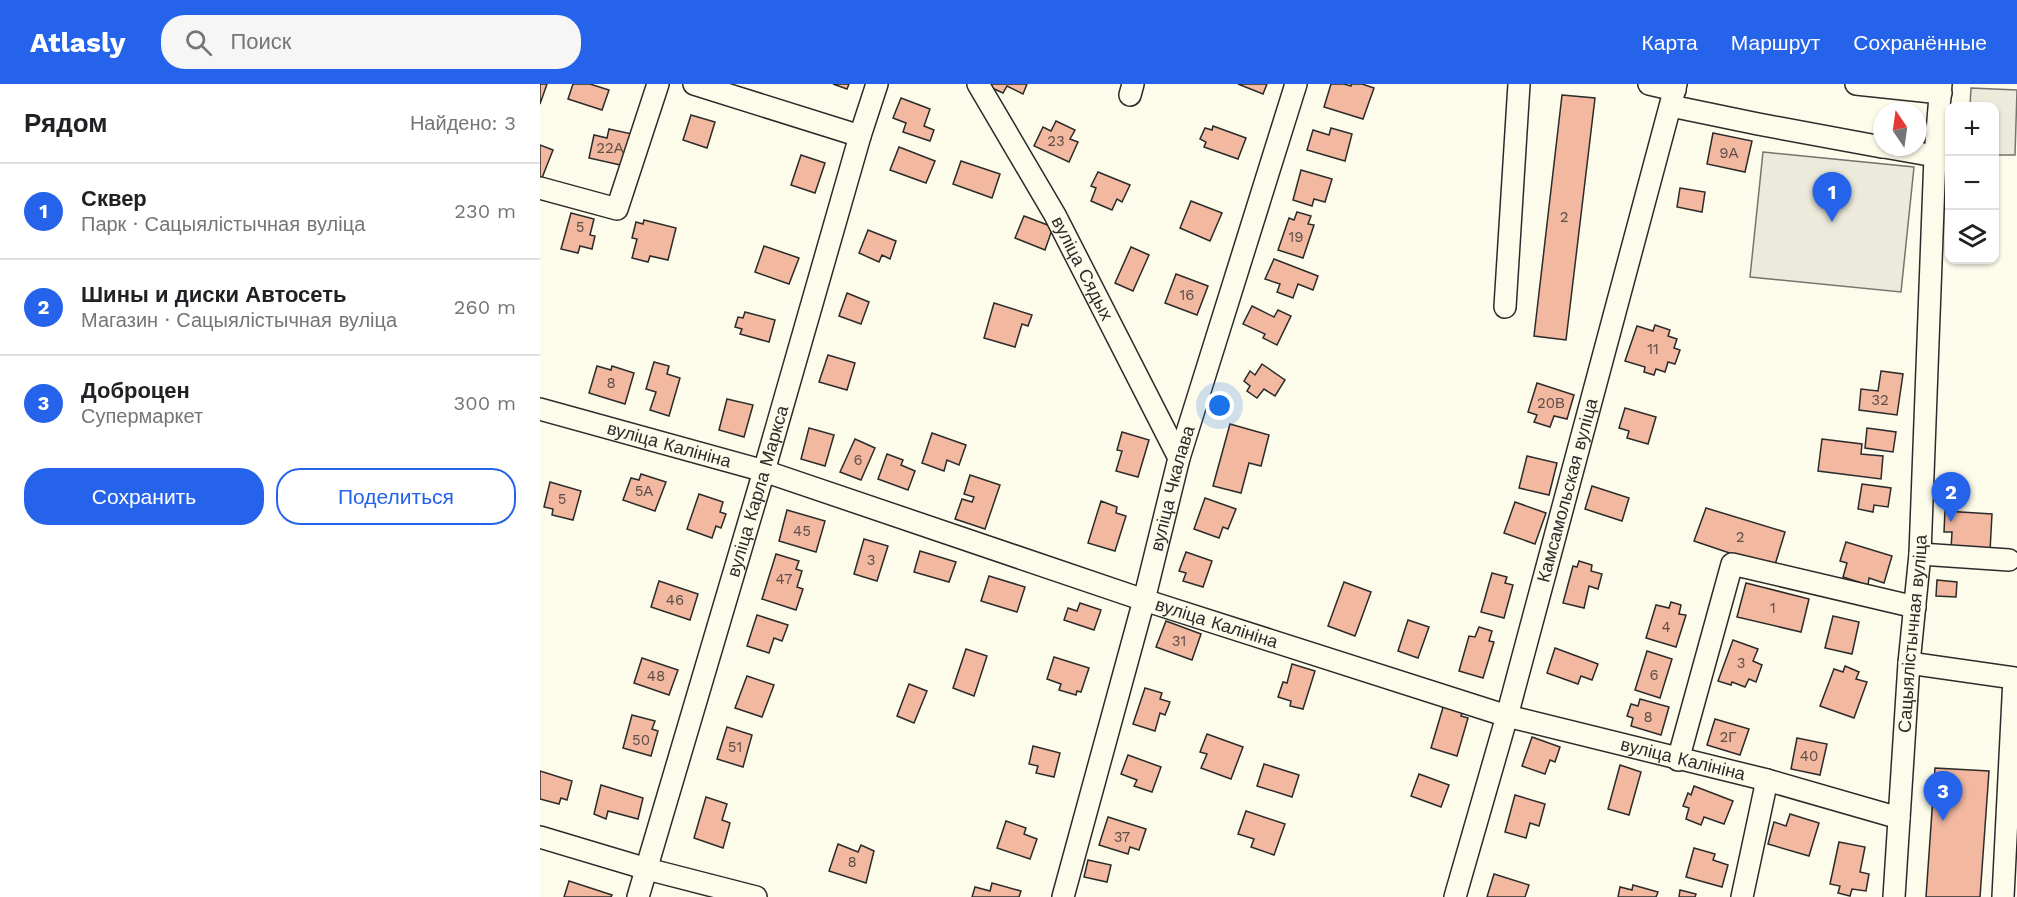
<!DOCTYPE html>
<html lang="ru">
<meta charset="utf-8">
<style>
body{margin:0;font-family:"Work Sans",sans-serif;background:#f6f6f6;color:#202124}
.controls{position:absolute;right:18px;top:18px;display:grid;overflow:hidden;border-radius:12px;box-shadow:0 2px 4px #0004}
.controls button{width:54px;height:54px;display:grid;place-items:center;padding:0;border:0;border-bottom:2px solid #e0e0e0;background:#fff;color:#202124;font:30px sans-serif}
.compass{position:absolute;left:1333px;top:18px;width:54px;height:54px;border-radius:50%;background:#fff;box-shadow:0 2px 4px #0004;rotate:347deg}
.you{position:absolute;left:680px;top:322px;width:21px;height:21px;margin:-15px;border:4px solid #fff;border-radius:50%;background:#1a73e8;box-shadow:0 0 0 9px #1a73e833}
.badge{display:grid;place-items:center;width:39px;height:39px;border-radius:50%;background:#2563eb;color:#fff;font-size:20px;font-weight:700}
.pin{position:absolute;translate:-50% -50px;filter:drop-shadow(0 2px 3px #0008)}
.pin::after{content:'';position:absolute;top:32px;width:21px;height:18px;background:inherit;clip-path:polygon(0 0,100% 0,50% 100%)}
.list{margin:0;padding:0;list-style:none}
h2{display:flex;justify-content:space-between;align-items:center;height:78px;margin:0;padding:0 24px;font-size:26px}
h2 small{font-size:20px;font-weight:400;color:#757577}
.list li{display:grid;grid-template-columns:39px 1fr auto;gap:18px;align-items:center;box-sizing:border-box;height:96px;padding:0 24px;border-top:2px solid #e0e0e0}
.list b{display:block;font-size:22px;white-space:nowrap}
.list p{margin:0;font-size:20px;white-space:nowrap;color:#757577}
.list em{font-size:20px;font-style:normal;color:#757577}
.actions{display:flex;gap:12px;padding:18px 24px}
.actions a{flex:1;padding:14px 0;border:2px solid #2563eb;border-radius:24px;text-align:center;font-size:21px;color:#2563eb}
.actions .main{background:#2563eb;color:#fff}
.icon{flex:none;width:33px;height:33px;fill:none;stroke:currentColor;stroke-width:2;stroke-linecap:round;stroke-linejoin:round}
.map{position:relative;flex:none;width:1477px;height:813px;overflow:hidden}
header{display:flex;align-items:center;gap:36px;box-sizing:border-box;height:84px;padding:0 30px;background:#2563eb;color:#fff}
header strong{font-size:28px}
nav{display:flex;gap:33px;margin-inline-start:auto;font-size:21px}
.search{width:420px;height:54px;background:#f6f6f6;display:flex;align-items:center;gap:15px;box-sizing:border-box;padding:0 21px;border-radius:24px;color:#757577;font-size:22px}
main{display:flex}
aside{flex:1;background:#fff}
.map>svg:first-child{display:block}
.green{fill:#ecebdb;stroke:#74746e;stroke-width:1.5}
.parking{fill:#eceadb;stroke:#74746e;stroke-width:1.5}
.building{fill:#f2b8a0;stroke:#2b2b2b;stroke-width:1.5}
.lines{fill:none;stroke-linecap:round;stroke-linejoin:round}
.minor-casing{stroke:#2b2b2b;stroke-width:24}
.minor{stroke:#fdfbea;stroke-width:21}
.labels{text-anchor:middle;stroke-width:4.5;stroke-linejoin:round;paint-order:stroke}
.number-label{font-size:15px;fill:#5d4e48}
.street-label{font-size:18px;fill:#2b2b2b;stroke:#fdfbea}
</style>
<header>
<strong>Atlasly</strong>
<div class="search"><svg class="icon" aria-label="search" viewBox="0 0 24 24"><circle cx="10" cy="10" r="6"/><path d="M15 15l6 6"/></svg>Поиск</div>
<nav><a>Карта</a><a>Маршрут</a><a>Сохранённые</a></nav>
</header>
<main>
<aside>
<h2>Рядом<small>Найдено: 3</small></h2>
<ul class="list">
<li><span class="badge">1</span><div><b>Сквер</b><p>Парк · Сацыялістычная вуліца</p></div><em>230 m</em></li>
<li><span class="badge">2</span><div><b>Шины и диски Автосеть</b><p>Магазин · Сацыялістычная вуліца</p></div><em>260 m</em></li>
<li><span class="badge">3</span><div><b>Доброцен</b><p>Супермаркет</p></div><em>300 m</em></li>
</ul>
<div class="actions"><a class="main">Сохранить</a><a>Поделиться</a></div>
</aside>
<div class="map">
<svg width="1477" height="813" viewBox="0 0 1477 813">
<rect width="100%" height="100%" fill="#fdfbea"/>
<!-- green -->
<polygon class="green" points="1223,68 1374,83 1361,208 1210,193"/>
<!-- parking -->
<polygon class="parking" points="1431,4 1477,6 1475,71 1455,71 1454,22 1430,22"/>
<!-- building -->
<g class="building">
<polygon points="0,0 7,0 0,20"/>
<polygon points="33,0 50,0 69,6 62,26 28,15"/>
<polygon points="293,0 309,0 307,5"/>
<polygon points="451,0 487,0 483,10 467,2 463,9 450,3"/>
<polygon points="698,0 727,0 723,10"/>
<polygon points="791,0 804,0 811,2 811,0 822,0 834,4 823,35 784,23"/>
<polygon points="1022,11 1055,14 1026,256 994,252"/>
<polygon points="361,14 390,25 384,42 394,46 390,57 363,48 366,39 353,34"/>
<polygon points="151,31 175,38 167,64 143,56"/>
<polygon points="516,37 535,46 530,55 538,58 529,78 494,62 503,43 511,47"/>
<polygon points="673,42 706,54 698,75 664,63 666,58 660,55 665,44 672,46"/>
<polygon points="791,44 812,50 805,77 767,66 773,46 789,51"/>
<polygon points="69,45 92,50 85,82 49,74 54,51 67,54"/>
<polygon points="1173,49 1212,57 1205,88 1167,80"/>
<polygon points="0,61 13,66 0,99"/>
<polygon points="359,63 395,77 386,99 350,86"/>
<polygon points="261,71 285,79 275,109 251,101"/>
<polygon points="421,77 460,90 452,114 413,100"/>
<polygon points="761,86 792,95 785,118 774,115 772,122 753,116"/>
<polygon points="558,88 590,101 582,118 577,115 572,126 551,117 556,104 551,102"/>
<polygon points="1140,104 1165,108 1162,128 1137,123"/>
<polygon points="651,117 682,129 670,157 640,144"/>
<polygon points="757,128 771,132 768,140 774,141 763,174 738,166 749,134 754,136"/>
<polygon points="31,129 54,135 50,151 55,152 52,165 40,162 38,169 21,165"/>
<polygon points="484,132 513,143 505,166 475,154"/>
<polygon points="104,136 136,144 128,176 110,172 108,178 92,174 97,155 92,154 96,138 103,140"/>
<polygon points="328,146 356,157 350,175 342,171 339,178 319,169"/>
<polygon points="224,162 259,174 249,200 215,188"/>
<polygon points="591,163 609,171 593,207 575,199"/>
<polygon points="734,175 778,192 773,206 758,200 753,214 737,208 740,200 725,195"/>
<polygon points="636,190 668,202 657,231 625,219"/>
<polygon points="307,209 329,218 321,240 299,232"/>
<polygon points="454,219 492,231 488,242 482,240 475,263 444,254"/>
<polygon points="712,222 734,233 738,226 751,232 737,261 723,254 725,250 703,240"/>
<polygon points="205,228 235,236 229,258 200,250 202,245 195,243 198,233 203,234"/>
<polygon points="1115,241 1130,246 1128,252 1137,255 1134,264 1140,266 1135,280 1128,278 1125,288 1116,285 1114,291 1104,288 1105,283 1085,277 1097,242 1113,247"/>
<polygon points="288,271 315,279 307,306 279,298"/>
<polygon points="114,278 129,282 127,290 140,294 129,332 110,326 116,308 106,305"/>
<polygon points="722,280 745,296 735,312 724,305 717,314 707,307 710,302 704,297 710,287 715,291"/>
<polygon points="57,282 71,286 72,282 94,289 85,320 49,309"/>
<polygon points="1341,287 1363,290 1357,331 1319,326 1321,305 1338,307"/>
<polygon points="997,299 1034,311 1027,335 1014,332 1010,343 994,338 997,331 988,328"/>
<polygon points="187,315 213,321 204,353 179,346"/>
<polygon points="1085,324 1116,333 1108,360 1087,354 1089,347 1079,344"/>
<polygon points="690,340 729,351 721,382 709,379 701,409 673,402"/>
<polygon points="269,344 294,351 285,382 261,375"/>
<polygon points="1327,344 1356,348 1353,368 1325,364"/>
<polygon points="582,348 609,356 598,393 576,387 582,367 577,366"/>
<polygon points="392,349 426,361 419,381 407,376 404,387 382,379"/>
<polygon points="315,355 335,364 321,396 300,388"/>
<polygon points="1282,355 1322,360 1321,370 1343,372 1341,395 1278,387"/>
<polygon points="347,370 363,376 361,381 375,387 368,406 338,395"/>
<polygon points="987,372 1017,379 1009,411 979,404"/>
<polygon points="101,390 126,398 115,427 83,416 91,394 99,396"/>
<polygon points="430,391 460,401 445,445 415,435 422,415 432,418 434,413 424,410"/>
<polygon points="10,398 41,407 33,436 12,431 13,425 4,423"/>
<polygon points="1322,400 1351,404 1348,423 1334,421 1333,428 1318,425"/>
<polygon points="1052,402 1089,414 1082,437 1045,425"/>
<polygon points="159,410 183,418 180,428 186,430 181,444 176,442 172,454 147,445"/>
<polygon points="665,414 696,425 688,445 683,443 679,454 654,445"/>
<polygon points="561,417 577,423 576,429 586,432 575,467 548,459"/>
<polygon points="975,418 1006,429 995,460 964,449"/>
<polygon points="1166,424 1245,448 1234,484 1154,457"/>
<polygon points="247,426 285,437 276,468 239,457"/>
<polygon points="1405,427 1452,430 1450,467 1411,465 1412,448 1404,448"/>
<polygon points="324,455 348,462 337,497 314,490"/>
<polygon points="1306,458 1352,472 1344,499 1329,494 1328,501 1303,493 1307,479 1300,477"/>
<polygon points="380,467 416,478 409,498 374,488"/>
<polygon points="646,468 672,477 663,503 643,497 646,489 639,487"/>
<polygon points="236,470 259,477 256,485 262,487 257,503 263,505 256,526 222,515"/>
<polygon points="1039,477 1052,481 1051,487 1062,490 1058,505 1049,502 1044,524 1023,519 1033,482 1037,483"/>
<polygon points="952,489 967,493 965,499 973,501 964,534 941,528"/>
<polygon points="449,492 485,503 477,528 441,517"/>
<polygon points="1397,496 1417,498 1416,513 1396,512"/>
<polygon points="119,497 158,510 150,536 111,523"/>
<polygon points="804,498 831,508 815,552 788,542"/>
<polygon points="1206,499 1269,515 1261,548 1197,533"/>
<polygon points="1131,518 1141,521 1139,530 1146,531 1136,563 1106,554 1116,521 1129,524"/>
<polygon points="540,519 561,526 554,546 524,536 528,524 537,527"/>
<polygon points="217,531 248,541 242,557 234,554 229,569 207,562"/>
<polygon points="1293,532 1319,538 1312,570 1285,564"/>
<polygon points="868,536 889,543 878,574 858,567"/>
<polygon points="626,537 661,550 652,576 616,563"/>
<polygon points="939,543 952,547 949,557 954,558 943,594 919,587 929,552 935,553"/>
<polygon points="1193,556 1218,565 1213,577 1222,581 1216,598 1209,595 1205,603 1192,598 1191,601 1178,597"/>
<polygon points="1015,564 1058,580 1052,596 1041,592 1038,600 1007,589"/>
<polygon points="426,565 447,572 434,612 413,604"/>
<polygon points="1107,567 1132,575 1120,614 1095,606"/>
<polygon points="514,573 549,584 541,608 537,607 536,611 519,606 521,600 507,595"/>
<polygon points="102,574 138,586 129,611 94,599"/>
<polygon points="752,580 775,587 763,625 750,622 751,617 738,613 743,598 747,599"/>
<polygon points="1305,582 1319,588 1316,595 1327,598 1314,634 1280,622 1294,585 1303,588"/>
<polygon points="207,592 234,601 222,633 195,624"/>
<polygon points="369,600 387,607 374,639 357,632"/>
<polygon points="605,604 622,609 620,615 630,618 625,631 620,629 615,647 593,640"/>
<polygon points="1100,615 1129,623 1121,651 1091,642 1093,634 1087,632 1091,620 1098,622"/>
<polygon points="904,620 923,626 921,632 928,634 917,672 891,664"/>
<polygon points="92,631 115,637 112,645 118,647 111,672 83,664"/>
<polygon points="1175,635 1209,645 1200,671 1167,661"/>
<polygon points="187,643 212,651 203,683 177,675"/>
<polygon points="667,650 703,663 691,695 661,684 667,670 660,668"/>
<polygon points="992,653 1020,663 1015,678 1010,676 1005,690 982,682"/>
<polygon points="1257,654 1287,660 1280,691 1251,685"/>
<polygon points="493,662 520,669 514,693 496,689 498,682 489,680"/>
<polygon points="588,671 621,683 612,708 594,702 597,696 581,690"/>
<polygon points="724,680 759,691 752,713 717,702"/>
<polygon points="1080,681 1101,688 1089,731 1068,725"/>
<polygon points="1395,684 1449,687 1440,813 1386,813"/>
<polygon points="0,687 32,697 27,716 21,714 19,720 0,715"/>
<polygon points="879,690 909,701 901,723 871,712"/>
<polygon points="61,701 103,714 98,735 68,727 66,735 54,730"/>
<polygon points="1154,702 1193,717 1184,740 1164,733 1161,741 1146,735 1149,724 1143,722 1148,709 1151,711"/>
<polygon points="975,711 1005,720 999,742 990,739 986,754 965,748"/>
<polygon points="166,713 187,720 182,736 190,739 183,764 154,754"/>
<polygon points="706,727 745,740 734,771 711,763 714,755 698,750"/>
<polygon points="1250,730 1279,739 1269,772 1228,760 1234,738 1246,742"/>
<polygon points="568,733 606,745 599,766 590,763 588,770 559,761"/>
<polygon points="466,737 486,744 484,750 497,755 490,775 457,764"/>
<polygon points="1299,758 1325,763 1320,788 1329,790 1326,807 1312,805 1310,812 1298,809 1300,802 1290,800"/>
<polygon points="298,760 318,768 321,761 334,767 326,799 289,787"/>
<polygon points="1154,764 1175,770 1173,776 1188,781 1182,803 1146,793"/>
<polygon points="548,776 571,781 567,798 544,793"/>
<polygon points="954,790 989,801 985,813 947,813"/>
<polygon points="29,797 72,811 71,813 24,813"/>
<polygon points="452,799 481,807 479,813 432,813 435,803 450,807"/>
<polygon points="1093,801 1118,808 1116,813 1078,813 1080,803 1092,806"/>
<polygon points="1140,806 1156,810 1155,813 1139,813"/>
</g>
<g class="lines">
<!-- minor casing -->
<g class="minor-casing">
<g id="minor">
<polyline points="154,0 320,52"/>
<path id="s1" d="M438 0 515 131 639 374"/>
<polyline points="1109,0 1135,6"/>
<polyline points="1316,0 1401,9"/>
<polyline points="590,11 593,0"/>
<polyline points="1131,22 1218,40 1342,63"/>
<polyline points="1344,63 1395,72"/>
<polyline points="0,104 77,125 118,0"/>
<polyline points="965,223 979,0"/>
<path id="s2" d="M0 325 224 387 604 516 967 632 1227 696 1359 734"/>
<polyline points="1380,470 1469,476"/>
<polyline points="1369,579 1474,594 1463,813"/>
<polyline points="1138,676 1192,480 1375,523"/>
<polyline points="0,753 107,785 216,813"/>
<path id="s3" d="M98 813 224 387 320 52 337 0"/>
<path id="s4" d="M523 813 604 516 639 374 756 0"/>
<path id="s5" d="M915 813 967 632 1136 0"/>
<polyline points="1202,813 1227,696"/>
<path id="s6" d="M1354 813 1369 579 1380 470 1395 72 1401 0"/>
</g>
</g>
<!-- minor -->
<use href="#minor" class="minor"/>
</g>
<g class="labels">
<!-- number labels -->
<g class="number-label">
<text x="516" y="62">23</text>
<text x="70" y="69">22А</text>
<text x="1189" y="74">9А</text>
<text x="1024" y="138">2</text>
<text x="40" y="148">5</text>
<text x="756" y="158">19</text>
<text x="647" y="216">16</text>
<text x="1113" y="270">11</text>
<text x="71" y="304">8</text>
<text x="1340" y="321">32</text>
<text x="1011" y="324">20В</text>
<text x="318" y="381">6</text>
<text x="104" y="412">5А</text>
<text x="22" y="420">5</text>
<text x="262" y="452">45</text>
<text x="1200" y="458">2</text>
<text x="331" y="481">3</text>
<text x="244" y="500">47</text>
<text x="135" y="521">46</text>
<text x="1233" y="529">1</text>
<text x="1126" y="548">4</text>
<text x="639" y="562">31</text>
<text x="1201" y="584">3</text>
<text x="1114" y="596">6</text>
<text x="116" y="597">48</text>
<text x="1108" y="638">8</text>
<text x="1188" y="658">2Г</text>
<text x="101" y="661">50</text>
<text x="195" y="668">51</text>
<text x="1269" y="677">40</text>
<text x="582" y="758">37</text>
<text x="312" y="783">8</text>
</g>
<!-- street labels -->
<g class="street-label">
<text dy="6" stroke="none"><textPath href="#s1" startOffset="212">вуліца Сядых</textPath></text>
<text dy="6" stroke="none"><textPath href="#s2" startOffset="134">вуліца Калініна</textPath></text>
<text dy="6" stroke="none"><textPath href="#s4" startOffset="423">вуліца Чкалава</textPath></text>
<text dy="6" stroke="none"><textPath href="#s3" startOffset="423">вуліца Карла Маркса</textPath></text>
<text dy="6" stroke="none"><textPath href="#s5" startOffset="422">Камсамольская вуліца</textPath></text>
<text dy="6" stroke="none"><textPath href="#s2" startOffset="710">вуліца Калініна</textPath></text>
<text dy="6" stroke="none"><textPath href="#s6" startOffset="264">Сацыялістычная вуліца</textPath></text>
<text dy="6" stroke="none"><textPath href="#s2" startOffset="1196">вуліца Калініна</textPath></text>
</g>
</g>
</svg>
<div class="controls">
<button>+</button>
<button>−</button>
<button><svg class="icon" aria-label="layers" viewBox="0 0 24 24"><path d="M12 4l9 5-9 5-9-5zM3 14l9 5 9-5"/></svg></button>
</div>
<svg class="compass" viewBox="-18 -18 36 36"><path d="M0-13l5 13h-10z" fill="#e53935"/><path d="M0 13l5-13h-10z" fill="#757577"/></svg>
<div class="you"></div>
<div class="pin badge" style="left:1292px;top:138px">1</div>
<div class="pin badge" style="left:1411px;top:438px">2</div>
<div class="pin badge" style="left:1403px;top:737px">3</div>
</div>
</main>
